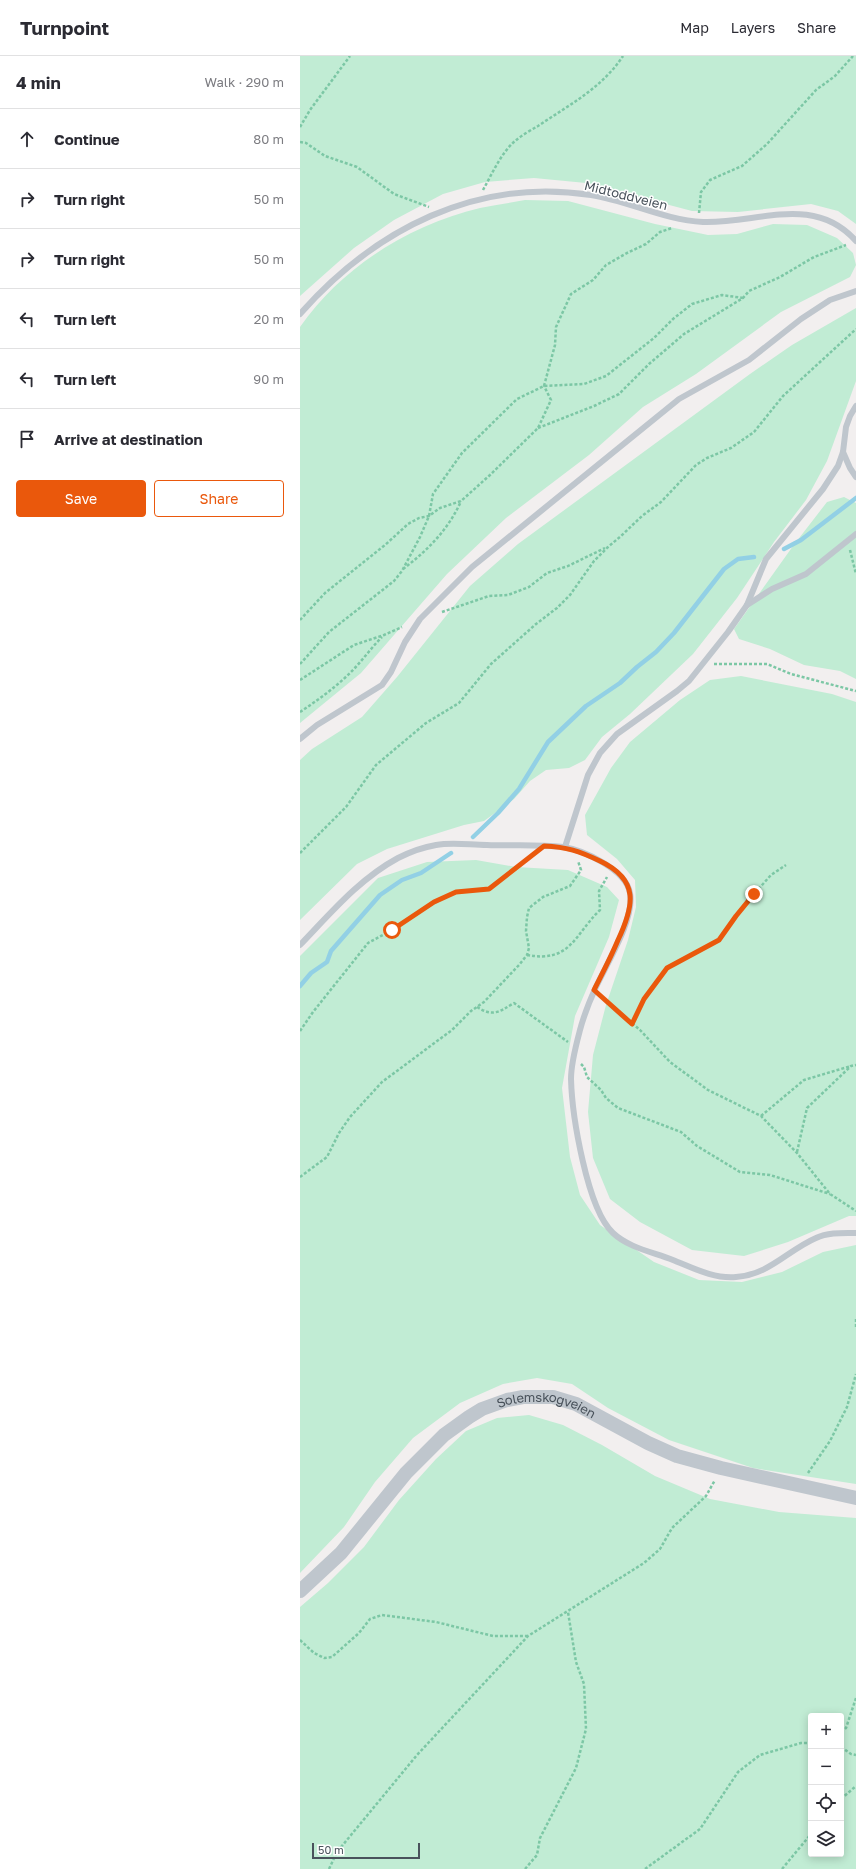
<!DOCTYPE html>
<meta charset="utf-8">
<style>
body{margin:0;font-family:"Golos Text",sans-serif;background:#f7f7f7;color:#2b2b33}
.controls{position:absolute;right:12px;bottom:12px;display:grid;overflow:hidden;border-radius:4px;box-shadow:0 2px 10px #0003}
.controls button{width:36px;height:36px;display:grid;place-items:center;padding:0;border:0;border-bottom:1px solid #e1e1e2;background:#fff;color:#2b2b33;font:20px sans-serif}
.scale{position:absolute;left:12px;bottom:10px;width:108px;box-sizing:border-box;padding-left:4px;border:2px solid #49525b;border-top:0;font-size:11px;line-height:14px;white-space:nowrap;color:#49525b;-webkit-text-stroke:3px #fff;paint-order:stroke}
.stop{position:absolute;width:12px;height:12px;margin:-9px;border:3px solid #ea580c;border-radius:50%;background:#fff}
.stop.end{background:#ea580c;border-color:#fff;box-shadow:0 1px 4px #0008}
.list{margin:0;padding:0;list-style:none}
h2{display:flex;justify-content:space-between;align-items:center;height:52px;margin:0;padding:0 16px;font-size:17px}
h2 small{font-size:13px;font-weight:400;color:#7c7c81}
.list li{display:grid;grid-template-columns:26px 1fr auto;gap:12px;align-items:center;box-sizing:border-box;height:60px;padding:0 16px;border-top:1px solid #e1e1e2}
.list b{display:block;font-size:15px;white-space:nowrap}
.list em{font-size:13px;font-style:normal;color:#7c7c81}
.actions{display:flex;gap:8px;padding:12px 16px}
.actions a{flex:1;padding:9px 0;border:1px solid #ea580c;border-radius:4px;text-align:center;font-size:14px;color:#ea580c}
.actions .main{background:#ea580c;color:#fff}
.icon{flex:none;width:22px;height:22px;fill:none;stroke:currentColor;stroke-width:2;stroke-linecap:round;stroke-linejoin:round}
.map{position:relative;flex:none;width:556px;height:1813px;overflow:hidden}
header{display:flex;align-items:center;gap:24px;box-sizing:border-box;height:56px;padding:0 20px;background:#fff;border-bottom:1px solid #e1e1e2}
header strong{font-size:19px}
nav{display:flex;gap:22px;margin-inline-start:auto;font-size:14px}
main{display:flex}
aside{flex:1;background:#fff}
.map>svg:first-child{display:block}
.green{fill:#c1ecd4;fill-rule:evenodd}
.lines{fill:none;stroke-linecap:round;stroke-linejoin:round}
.stream{stroke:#92d0e5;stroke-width:4.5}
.path{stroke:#7cc7a5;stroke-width:2.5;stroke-dasharray:3 2;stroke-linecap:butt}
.service{stroke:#bfc6cd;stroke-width:6}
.tertiary{stroke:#bfc6cd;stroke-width:14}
.route{stroke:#ea580c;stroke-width:5}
.labels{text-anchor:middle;stroke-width:3;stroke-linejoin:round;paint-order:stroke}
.street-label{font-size:13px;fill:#49525b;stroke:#fff}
</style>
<header>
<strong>Turnpoint</strong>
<nav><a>Map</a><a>Layers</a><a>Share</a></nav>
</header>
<main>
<aside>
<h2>4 min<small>Walk · 290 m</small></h2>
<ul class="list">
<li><svg class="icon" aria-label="ahead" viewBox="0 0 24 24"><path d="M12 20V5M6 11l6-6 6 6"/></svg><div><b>Continue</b></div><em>80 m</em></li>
<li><svg class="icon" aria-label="right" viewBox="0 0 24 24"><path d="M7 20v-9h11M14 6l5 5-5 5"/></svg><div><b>Turn right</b></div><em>50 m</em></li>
<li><svg class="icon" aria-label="right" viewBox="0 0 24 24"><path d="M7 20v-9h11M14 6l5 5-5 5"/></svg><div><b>Turn right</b></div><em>50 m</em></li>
<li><svg class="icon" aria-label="left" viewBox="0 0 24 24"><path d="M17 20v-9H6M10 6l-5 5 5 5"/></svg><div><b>Turn left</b></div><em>20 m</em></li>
<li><svg class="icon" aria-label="left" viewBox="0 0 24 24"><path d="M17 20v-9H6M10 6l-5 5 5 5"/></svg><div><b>Turn left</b></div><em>90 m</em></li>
<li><svg class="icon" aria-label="arrive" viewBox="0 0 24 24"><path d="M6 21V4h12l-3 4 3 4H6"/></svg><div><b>Arrive at destination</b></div></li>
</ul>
<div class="actions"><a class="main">Save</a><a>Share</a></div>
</aside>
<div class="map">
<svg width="556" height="1813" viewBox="0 0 556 1813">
<rect width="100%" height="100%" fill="#f2efef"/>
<!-- green -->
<g class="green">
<polygon points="0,0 556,0 556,168 538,155 511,148 438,156 392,155 286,127 234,122 185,126 143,138 94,164 54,192 0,240"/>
<path d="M225 144 268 145 355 168 408 179 437 178 473 168 507 169 537 182 553 197 556 209 550 221 481 256 396 318 343 351 289 399 206 462 147 518 61 617 0 667V271C42 211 109 169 180 152 195 149 210 147 225 144Z"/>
<polygon points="556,252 556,325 527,405 506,444 474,486 437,542 393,598 330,658 302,681 285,704 269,712 246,714 230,725 214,743 184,765 164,769 87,793 57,808 0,864 0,704 12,693 62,661 97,621 170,530 218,488 450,318 492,289"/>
<polygon points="544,441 556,447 556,623 540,615 504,609 470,593 439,583 434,573 493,490 527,446"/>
<polygon points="441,620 532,638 556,646 556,1160 549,1160 488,1186 444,1200 392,1194 340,1166 310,1143 293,1102 288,1056 293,999 306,949 328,884 336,851 335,824 317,803 287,779 285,759 311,712 330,686 380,644 410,624"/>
<polygon points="176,804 216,811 268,814 307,831 319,844 309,881 275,960 262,1032 270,1101 280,1139 300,1169 354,1206 399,1224 442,1226 482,1216 523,1196 556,1189 556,1428 453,1412 369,1384 308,1352 272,1328 237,1322 203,1328 160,1347 113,1382 75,1426 44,1471 0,1517 0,900 78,822 127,806"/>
<path d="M229 1359 263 1369 302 1389 355 1420 410 1443 479 1456 556 1462V1813H0V1551L28 1527 64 1491 99 1444 136 1403 166 1375 197 1362ZM511 1660H541V1798H511Z"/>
</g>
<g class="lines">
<!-- stream -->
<g class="stream">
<polyline points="484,493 501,484 556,442"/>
<polyline points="173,781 198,757 219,733 248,686 286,650 320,627 337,611 356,596 374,577 424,513 438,503 454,501"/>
<polyline points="0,930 11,917 27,906 31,895 80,839 102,824 121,817 151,797"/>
</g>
<!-- path -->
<g class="path">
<polyline points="0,71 10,54 50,0"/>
<polyline points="0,86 6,87 25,100 57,111 94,138 129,151"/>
<path d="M183 134C192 118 201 97 215 85 222 79 231 74 238 70 269 49 302 32 323 0"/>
<polyline points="399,157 401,136 410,124 442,110 467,88 516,34 535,20 553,0"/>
<polyline points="244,330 255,289 256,271 271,238 293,224 306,209 327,197 346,188 360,176 372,172"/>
<polyline points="238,372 294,350 319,338 349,308 384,278 443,242 449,235 480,221 514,201 546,189"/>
<polyline points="550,494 556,518"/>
<path d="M103 513C127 495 149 473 161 445"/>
<polyline points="142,556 189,540 208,539 229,531 247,517 268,510 305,492"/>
<polyline points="0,564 25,537 85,489 108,468 119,462 129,460 140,452 161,445 190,419 238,372 251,344 244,330"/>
<polyline points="0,608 29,576 94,525 102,515 120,481 129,460 133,438 162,397 217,343 244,330 284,328 306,320 354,282 373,263 392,248 422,239 443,242"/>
<polyline points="414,608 467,608 491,618 556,635"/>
<polyline points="0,624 54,589 84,579 102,571"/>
<path d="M0 656C18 644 36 631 51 616 62 605 71 592 82 581"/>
<polyline points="0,797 46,751 76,709 126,667 159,647 191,608 236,568 257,552 270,539 294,505 308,491 321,480 342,460 361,446 396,409 407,402 431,392 454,376 483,340 556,273"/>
<path d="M227 899C271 907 274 879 300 854L299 835 307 821"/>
<polyline points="302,941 340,974 370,1006 408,1034 461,1060 497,1097 530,1138 556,1155"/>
<path d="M177 951C193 961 199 956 214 947L268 986"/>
<polyline points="332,968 344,943 367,912 419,884 436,860 454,838 471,819 486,809"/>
<polyline points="0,975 13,956 68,887 92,874 134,847 156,836 189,833 232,799"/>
<polyline points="281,1008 284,1011 287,1021 301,1034 306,1042 318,1052 381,1076 397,1090 440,1116 470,1119 530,1138"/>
<polyline points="461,1060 504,1024 551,1010"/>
<polyline points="497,1096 507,1052 551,1010 556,1009"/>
<polyline points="0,1121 27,1101 39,1077 50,1061 82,1026 152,974 171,955 184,946 219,909 227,899 229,892 226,875 227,861 229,852 243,841 270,830 281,814 278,805"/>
<polyline points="556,1263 556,1272"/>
<polyline points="508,1417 530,1385 547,1351 556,1318"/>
<polyline points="0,1584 14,1597 24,1602 32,1601 59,1577 70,1563 82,1559 136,1566 193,1580 228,1580"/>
<polyline points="541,1676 546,1672 556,1642"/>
<polyline points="541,1691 551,1698 556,1699"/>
<polyline points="541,1743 556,1730"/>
<polyline points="29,1813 37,1796 117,1699 228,1580 344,1507 360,1493 372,1472 406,1440 415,1424"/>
<polyline points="225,1813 237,1799 240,1782 276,1712 286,1673 284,1628 276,1606 268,1556"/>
<polyline points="345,1813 400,1773 438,1716 460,1699 501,1687 511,1687"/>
<polyline points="482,1813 511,1778"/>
</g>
<!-- service -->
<g class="service">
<path d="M0 258C75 173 177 121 291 139 329 145 364 164 403 166 457 168 513 137 556 185"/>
<polyline points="543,396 550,412 556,421"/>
<polyline points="447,549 472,533 506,518 556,478"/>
<polyline points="0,683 17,669 82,629 91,616 105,586 120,563 172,511 379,343 449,304 501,263 530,244 556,235"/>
<polyline points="265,791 288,719 300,697 317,678 377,635 389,625 428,576 447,549 466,503 523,433 538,410 543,396 546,371 550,360 556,350"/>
<path d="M0 889C30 858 59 823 98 802 110 796 124 791 136 789 153 786 170 789 187 789 212 790 238 788 263 791 284 794 326 814 330 837 335 863 307 907 296 931 290 944 284 959 280 974 276 989 271 1007 271 1023 272 1059 287 1153 313 1177 329 1192 353 1196 373 1204 393 1212 414 1223 436 1221 469 1219 488 1194 516 1182 528 1176 544 1177 556 1177"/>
</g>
<!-- tertiary -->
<path class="tertiary" id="s1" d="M0 1535 41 1497 106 1417 144 1379 169 1361 182 1353 207 1344 223 1341H253L276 1348 348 1387 377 1400 421 1412 556 1442"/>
</g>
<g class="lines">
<!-- route -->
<path class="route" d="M92 874 134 846 156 836 189 833 244 790C267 791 279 795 300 805 340 824 334 850 318 884 311 901 302 918 294 934L332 968 344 943 367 912 419 884 436 860 454 838"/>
</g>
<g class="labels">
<!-- street labels -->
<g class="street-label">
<text transform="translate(326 139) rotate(14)" y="5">Midtoddveien</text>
<text dy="5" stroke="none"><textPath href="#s1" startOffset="326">Solemskogveien</textPath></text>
</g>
</g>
</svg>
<div class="controls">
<button>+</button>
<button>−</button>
<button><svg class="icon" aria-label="locate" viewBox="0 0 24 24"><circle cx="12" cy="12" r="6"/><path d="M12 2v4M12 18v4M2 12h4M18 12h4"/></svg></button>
<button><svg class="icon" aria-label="layers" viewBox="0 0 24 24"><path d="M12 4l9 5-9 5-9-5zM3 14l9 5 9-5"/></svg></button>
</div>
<div class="scale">50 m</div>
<div class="stop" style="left:92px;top:874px"></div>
<div class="stop end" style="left:454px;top:838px"></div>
</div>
</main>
